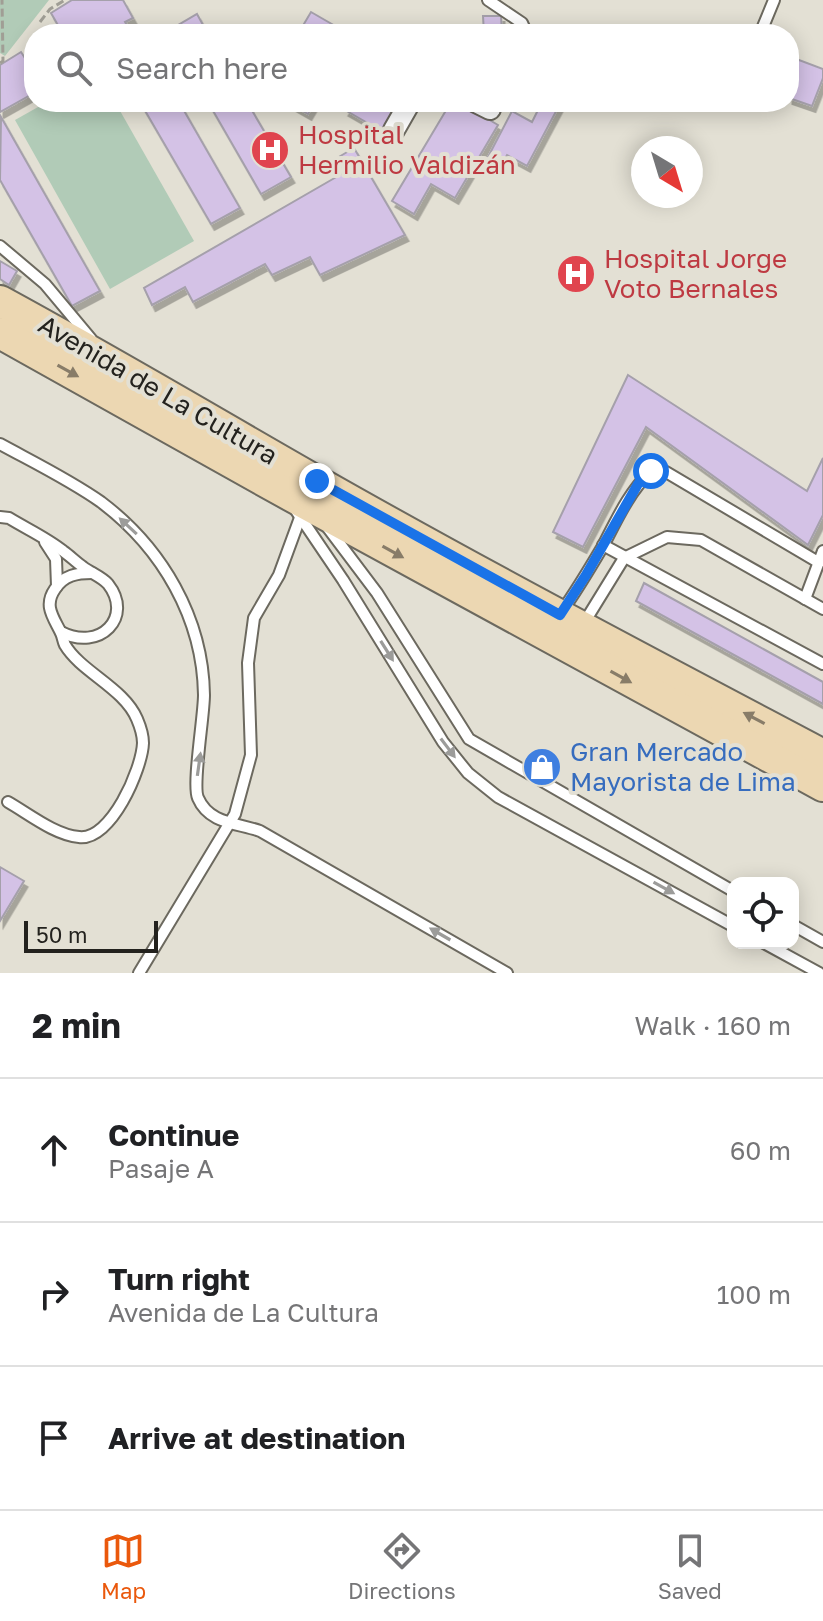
<!DOCTYPE html>
<meta charset="utf-8">
<style>
body{margin:0;font-family:"Golos Text",sans-serif;background:#f2f2f2;color:#202124}
.controls{position:absolute;right:24px;bottom:24px;display:grid;overflow:hidden;border-radius:16px;box-shadow:0 4px 20px #0003}
.controls button{width:72px;height:72px;display:grid;place-items:center;padding:0;border:0;border-bottom:2px solid #e0e0e0;background:#fff;color:#202124;font:40px sans-serif}
.compass{position:absolute;left:631px;top:136px;width:72px;height:72px;border-radius:50%;background:#fff;box-shadow:0 4px 20px #0003;rotate:142deg}
.scale{position:absolute;left:24px;bottom:20px;width:134px;box-sizing:border-box;padding-left:8px;border:4px solid #23221e;border-top:0;font-size:22px;line-height:28px;white-space:nowrap;color:#23221e;-webkit-text-stroke:6px #e3e0d4;paint-order:stroke}
.stop{position:absolute;width:24px;height:24px;margin:-18px;border:6px solid #1a73e8;border-radius:50%;background:#fff}
.stop.end{background:#1a73e8;border-color:#fff;box-shadow:0 2px 8px #0008}
.list{margin:0;padding:0;list-style:none}
h2{display:flex;justify-content:space-between;align-items:center;height:104px;margin:0;padding:0 32px;font-size:34px}
h2 small{font-size:26px;font-weight:400;color:#757577}
.list li{display:grid;grid-template-columns:52px 1fr auto;gap:24px;align-items:center;box-sizing:border-box;height:144px;padding:0 32px;border-top:2px solid #e0e0e0}
.list b{display:block;font-size:30px;white-space:nowrap}
.list p{margin:0;font-size:26px;white-space:nowrap;color:#757577}
.list em{font-size:26px;font-style:normal;color:#757577}
.icon{flex:none;width:44px;height:44px;fill:none;stroke:currentColor;stroke-width:2;stroke-linecap:round;stroke-linejoin:round}
.map{position:relative;flex:none;width:823px;height:973px;overflow:hidden}
.search{position:absolute;background:#fff;box-shadow:0 4px 20px #0003;left:24px;right:24px;top:24px;height:88px;display:flex;align-items:center;gap:20px;box-sizing:border-box;padding:0 28px;border-radius:32px;color:#757577;font-size:30px}
.sheet{height:536px;background:#fff}
nav{display:flex;justify-content:space-around;align-items:center;box-sizing:border-box;height:112px;border-top:2px solid #e0e0e0;background:#fff;font-size:22px;color:#757577}
nav a{display:grid;justify-items:center;gap:4px}
nav .on{color:#ea580c}
.map>svg:first-child{display:block}
.green{fill:#b1cbb7}
.building{fill:#d4c2e6;stroke:#a5a0ab;stroke-width:2;filter:url(#shadow)}
.lines{fill:none;stroke-linecap:round;stroke-linejoin:round}
.lane-casing{stroke:#6c695f;stroke-width:14}
.street-casing{stroke:#6c695f;stroke-width:24}
.secondary-casing{stroke:#6c695f;stroke-width:34}
.path{stroke:#a09e95;stroke-width:3;stroke-dasharray:8 4;stroke-linecap:butt}
.lane{stroke:#fff;stroke-width:10}
.street{stroke:#fff;stroke-width:20}
.secondary{stroke:#ecd7b2;stroke-width:30}
.oneway{fill:#887c68}
.oneway2{fill:#9c9c9a}
.route{stroke:#1a73e8;stroke-width:10}
.labels{text-anchor:middle;stroke-width:8;stroke-linejoin:round;paint-order:stroke}
.health-label{font-size:26px;fill:#be3a42;stroke:#e3e0d4;text-anchor:start}
.street-label{font-size:26px;fill:#23221e;stroke:#e3e0d4}
.shop-label{font-size:26px;fill:#366cbe;stroke:#e3e0d4;text-anchor:start}
</style>
<div class="map">
<svg width="823" height="973" viewBox="0 0 823 973">
<defs>
<filter id="shadow"><feDropShadow dx="3.5" dy="6" stdDeviation="0" flood-color="#0004"/></filter>
</defs>
<rect width="100%" height="100%" fill="#e3e0d4"/>
<!-- green -->
<g class="green">
<polygon points="0,0 49,0 5,56 0,53"/>
<polygon points="47,102 115,102 194,241 110,289 15,120"/>
</g>
<!-- building -->
<g class="building">
<polygon points="72,0 123,0 133,18 125,22 132,34 63,34 51,13"/>
<polygon points="311,12 349,34 298,34"/>
<polygon points="197,14 208,34 169,34 168,31"/>
<polygon points="483,16 501,16 502,34 484,34"/>
<polygon points="21,52 34,72 34,93 0,112 0,65"/>
<polygon points="791,57 823,69 823,78 812,106 789,98"/>
<polygon points="140,102 179,102 240,208 211,224"/>
<polygon points="208,102 247,102 291,177 261,194"/>
<polygon points="287,102 315,102 308,114"/>
<polygon points="343,102 403,102 385,133 345,110 348,105"/>
<polygon points="451,102 459,102 498,125 455,198 431,184 414,214 392,201"/>
<polygon points="542,102 561,102 527,166 507,155 502,164 488,157 512,111 532,122"/>
<polygon points="1,117 100,291 72,306 0,180"/>
<polygon points="354,148 405,235 320,275 310,257 272,275 265,264 193,302 185,287 152,305 144,288 345,172 337,158"/>
<polygon points="0,261 17,271 9,285 0,279"/>
<polygon points="628,375 807,491 823,458 823,515 808,545 646,427 583,547 553,532"/>
<polygon points="644,583 823,682 823,704 636,601"/>
<polygon points="0,867 24,881 0,921"/>
</g>
<g class="lines">
<!-- lane casing -->
<g class="lane-casing">
<g id="lane">
<polyline points="488,0 522,23 527,34"/>
<polyline points="760,34 774,0"/>
<polyline points="0,246 45,284 91,339"/>
<path d="M0 444C33 462 70 480 101 502 162 548 203 618 204 695 204 716 192 785 198 798 209 824 238 823 260 831L507 973"/>
<polyline points="295,509 343,580 443,742 468,773 498,797 733,926"/>
<path d="M0 517 9 518C27 529 47 538 63 551 70 556 76 562 83 567 91 573 102 577 108 584 134 617 100 652 61 632"/>
<polyline points="328,528 377,593 469,739 733,891"/>
<polyline points="45,542 56,559 57,586"/>
<polyline points="603,545 823,664"/>
<polyline points="805,599 823,551"/>
<path d="M562 611C577 590 590 568 603 546 617 519 629 492 651 471L666 472 818 562"/>
<polyline points="584,623 624,558 667,537 701,540 823,609"/>
<path d="M8 802C29 814 55 835 79 837 111 841 142 769 143 743 143 736 140 726 137 719 124 688 81 672 65 645 63 641 63 637 61 633 54 618 43 606 55 589 64 575 77 573 92 573"/>
<polyline points="793,925 823,942"/>
<polyline points="764,943 819,973"/>
<polyline points="139,973 235,814 251,755 248,663 254,618 279,575 301,515"/>
</g>
</g>
<!-- street casing -->
<g class="street-casing">
<g id="street">
<polyline points="476,102 490,109"/>
<polyline points="394,130 410,102"/>
</g>
</g>
<!-- secondary casing -->
<g class="secondary-casing">
<g id="secondary">
<path d="M0 301C107 359 211 421 316 481 483 576 653 665 823 755"/>
<polyline points="0,333 284,492 823,786"/>
</g>
</g>
<!-- path -->
<g class="path">
<polyline points="40,22 50,9 65,0"/>
<polyline points="386,34 386,33"/>
<polyline points="0,63 3,61 2,0"/>
</g>
<!-- lane -->
<use href="#lane" class="lane"/>
<!-- street -->
<use href="#street" class="street"/>
<!-- secondary -->
<use href="#secondary" class="secondary"/>
</g>
<!-- one-way arrows -->
<defs><path id="oneway-solid" d="M-6-.8H1V-3.2L6.5 0L1 3.2V.8H-6Z" transform="scale(2)"/></defs>
<g class="oneway">
<use href="#oneway-solid" transform="translate(68 371) rotate(29)"/>
<use href="#oneway-solid" transform="translate(393 552) rotate(29)"/>
<use href="#oneway-solid" transform="translate(621 677) rotate(29)"/>
<use href="#oneway-solid" transform="translate(754 718) rotate(-152)"/>
</g>
<g class="oneway2">
<use href="#oneway-solid" transform="translate(128 526) rotate(-137)"/>
<use href="#oneway-solid" transform="translate(387 651) rotate(58)"/>
<use href="#oneway-solid" transform="translate(448 748) rotate(53)"/>
<use href="#oneway-solid" transform="translate(199 764) rotate(-82)"/>
<use href="#oneway-solid" transform="translate(664 888) rotate(29)"/>
<use href="#oneway-solid" transform="translate(440 934) rotate(-150)"/>
</g>
<g class="lines">
<!-- route -->
<polyline class="route" points="317,481 560,615 586,575 638,484 651,471"/>
</g>
<!-- icons -->
<defs>
<g id="hospital-disc" transform="scale(2)"><circle r="9.5" fill="#e0444e" stroke="#e3e0d4"/><path d="M-5-5h3v3.5h4V-5h3V5h-3V1.5h-4V5h-3Z" fill="#fff"/></g>
<g id="shop-disc" transform="scale(2)"><circle r="9.5" fill="#3f7fe0" stroke="#e3e0d4"/><path d="M-5-2.5h2.3a2.7 3.5 0 0 1 5.4 0H5L5.5 6h-11ZM-1.5-2.5h3a1.5 2.3 0 0 0-3 0Z" fill="#fff"/></g>
</defs>
<g fill-rule="evenodd">
<use href="#hospital-disc" x="270" y="150"/>
<use href="#hospital-disc" x="576" y="274"/>
<use href="#shop-disc" x="542" y="767"/>
</g>
<g class="labels">
<!-- health labels -->
<g class="health-label">
<text x="298" y="144">Hospital<tspan x="298" dy="30">Hermilio Valdizán</tspan></text>
<text x="604" y="268">Hospital Jorge<tspan x="604" dy="30">Voto Bernales</tspan></text>
</g>
<!-- street labels -->
<g class="street-label">
<text transform="translate(158 390) rotate(30)" y="9">Avenida de La Cultura</text>
</g>
<!-- shop labels -->
<g class="shop-label">
<text x="570" y="761">Gran Mercado<tspan x="570" dy="30">Mayorista de Lima</tspan></text>
</g>
</g>
</svg>
<div class="controls">
<button><svg class="icon" aria-label="locate" viewBox="0 0 24 24"><circle cx="12" cy="12" r="6"/><path d="M12 2v4M12 18v4M2 12h4M18 12h4"/></svg></button>
</div>
<svg class="compass" viewBox="-18 -18 36 36"><path d="M0-13l5 13h-10z" fill="#e53935"/><path d="M0 13l5-13h-10z" fill="#757577"/></svg>
<div class="scale">50 m</div>
<div class="stop" style="left:651px;top:471px"></div>
<div class="stop end" style="left:317px;top:481px"></div>
<div class="search"><svg class="icon" aria-label="search" viewBox="0 0 24 24"><circle cx="10" cy="10" r="6"/><path d="M15 15l6 6"/></svg>Search here</div>
</div>
<section class="sheet">
<h2>2 min<small>Walk · 160 m</small></h2>
<ul class="list">
<li><svg class="icon" aria-label="ahead" viewBox="0 0 24 24"><path d="M12 20V5M6 11l6-6 6 6"/></svg><div><b>Continue</b><p>Pasaje A</p></div><em>60 m</em></li>
<li><svg class="icon" aria-label="right" viewBox="0 0 24 24"><path d="M7 20v-9h11M14 6l5 5-5 5"/></svg><div><b>Turn right</b><p>Avenida de La Cultura</p></div><em>100 m</em></li>
<li><svg class="icon" aria-label="arrive" viewBox="0 0 24 24"><path d="M6 21V4h12l-3 4 3 4H6"/></svg><div><b>Arrive at destination</b></div></li>
</ul>
</section>
<nav>
<a class="on"><svg class="icon" aria-label="map" viewBox="0 0 24 24"><path d="M3 6l6-2 6 2 6-2v14l-6 2-6-2-6 2zM9 4v14M15 6v14"/></svg>Map</a>
<a><svg class="icon" aria-label="directions" viewBox="0 0 24 24"><path d="M12 3l9 9-9 9-9-9zM9 14v-3h6M13 9l2 2-2 2"/></svg>Directions</a>
<a><svg class="icon" aria-label="saved" viewBox="0 0 24 24"><path d="M7 4h10v16l-5-4-5 4z"/></svg>Saved</a>
</nav>
